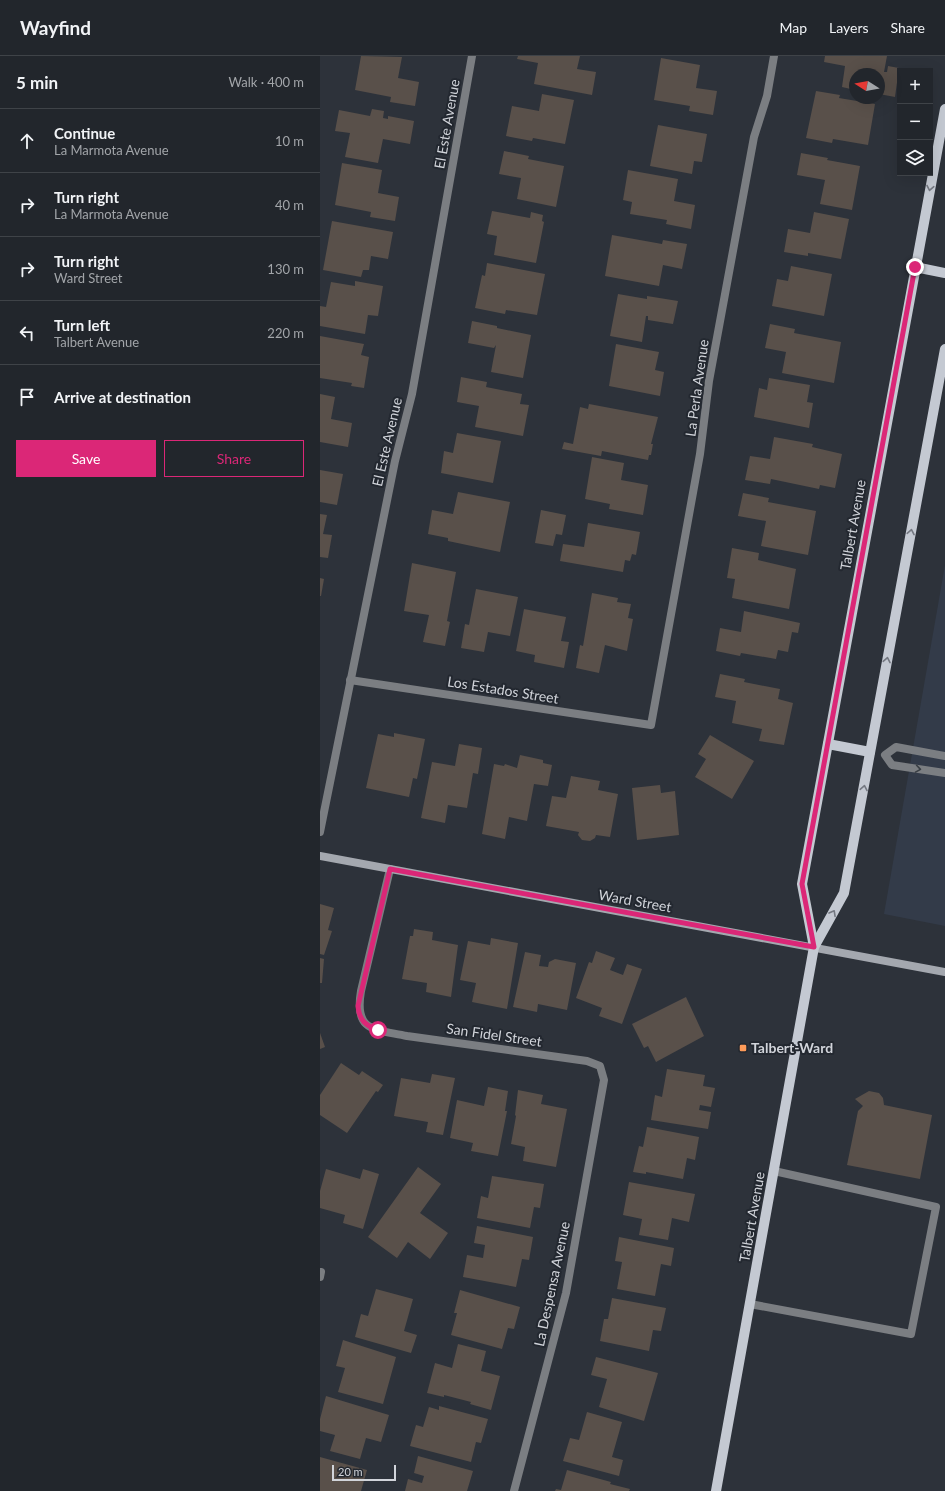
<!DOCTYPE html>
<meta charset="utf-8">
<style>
body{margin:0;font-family:Lato,sans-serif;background:#2a2e34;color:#f1f3f6}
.controls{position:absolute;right:12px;top:12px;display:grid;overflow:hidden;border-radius:0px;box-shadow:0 4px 16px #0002}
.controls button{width:36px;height:36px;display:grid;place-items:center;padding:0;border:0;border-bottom:1px solid #3f4348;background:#22262c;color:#f1f3f6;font:20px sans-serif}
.compass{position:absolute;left:529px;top:12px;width:36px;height:36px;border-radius:50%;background:#22262c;box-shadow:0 4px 16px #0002;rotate:281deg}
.scale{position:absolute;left:12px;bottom:10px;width:64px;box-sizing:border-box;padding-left:4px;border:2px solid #d1d4da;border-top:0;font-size:11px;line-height:14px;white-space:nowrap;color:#d1d4da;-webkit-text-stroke:3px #232830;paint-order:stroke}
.stop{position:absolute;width:12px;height:12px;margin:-9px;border:3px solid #db2777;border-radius:50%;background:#fff}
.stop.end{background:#db2777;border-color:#fff;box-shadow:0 1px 4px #0008}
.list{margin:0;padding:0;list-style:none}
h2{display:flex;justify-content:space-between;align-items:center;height:52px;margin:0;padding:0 16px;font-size:17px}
h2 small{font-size:13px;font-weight:400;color:#a2a5a9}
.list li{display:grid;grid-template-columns:26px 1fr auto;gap:12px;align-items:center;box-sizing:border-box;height:64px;padding:0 16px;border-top:1px solid #3f4348}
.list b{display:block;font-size:15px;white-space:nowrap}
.list p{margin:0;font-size:13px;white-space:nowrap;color:#a2a5a9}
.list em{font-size:13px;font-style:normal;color:#a2a5a9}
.actions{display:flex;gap:8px;padding:12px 16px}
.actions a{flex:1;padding:9px 0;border:1px solid #db2777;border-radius:0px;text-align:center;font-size:14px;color:#db2777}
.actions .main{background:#db2777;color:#fff}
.icon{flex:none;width:22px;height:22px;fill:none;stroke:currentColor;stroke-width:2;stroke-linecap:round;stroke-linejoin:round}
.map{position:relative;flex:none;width:625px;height:1435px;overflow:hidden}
header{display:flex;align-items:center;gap:24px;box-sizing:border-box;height:56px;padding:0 20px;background:#22262c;border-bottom:1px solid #3f4348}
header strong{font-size:19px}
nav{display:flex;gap:22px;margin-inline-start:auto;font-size:14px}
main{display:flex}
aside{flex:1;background:#22262c}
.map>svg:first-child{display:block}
.built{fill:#333b49}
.building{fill:#59504a}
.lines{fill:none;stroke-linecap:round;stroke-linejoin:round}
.lane{stroke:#7b7e82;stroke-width:8}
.street{stroke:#7b7e82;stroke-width:8}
.secondary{stroke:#a4a8af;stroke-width:8}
.primary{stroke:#c4c9d2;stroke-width:10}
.oneway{stroke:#747881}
.oneway2{stroke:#393e44}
.route{stroke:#db2777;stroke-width:5}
.poi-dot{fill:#fe9b59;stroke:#232830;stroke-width:1.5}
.labels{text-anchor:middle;stroke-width:4;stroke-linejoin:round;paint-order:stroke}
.street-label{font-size:14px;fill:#d1d4da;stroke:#232830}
.poi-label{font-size:14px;font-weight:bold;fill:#d1d4da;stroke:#232830;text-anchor:start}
</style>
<header>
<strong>Wayfind</strong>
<nav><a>Map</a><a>Layers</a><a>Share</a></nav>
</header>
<main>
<aside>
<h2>5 min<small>Walk · 400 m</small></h2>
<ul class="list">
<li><svg class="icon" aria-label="ahead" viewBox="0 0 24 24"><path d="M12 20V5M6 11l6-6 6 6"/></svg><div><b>Continue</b><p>La Marmota Avenue</p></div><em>10 m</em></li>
<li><svg class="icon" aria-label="right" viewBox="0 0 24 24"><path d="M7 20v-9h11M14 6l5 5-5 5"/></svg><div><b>Turn right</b><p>La Marmota Avenue</p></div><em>40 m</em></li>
<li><svg class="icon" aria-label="right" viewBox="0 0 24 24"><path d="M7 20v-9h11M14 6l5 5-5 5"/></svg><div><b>Turn right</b><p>Ward Street</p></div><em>130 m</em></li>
<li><svg class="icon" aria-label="left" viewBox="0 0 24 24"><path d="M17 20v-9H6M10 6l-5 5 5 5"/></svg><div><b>Turn left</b><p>Talbert Avenue</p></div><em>220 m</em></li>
<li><svg class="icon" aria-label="arrive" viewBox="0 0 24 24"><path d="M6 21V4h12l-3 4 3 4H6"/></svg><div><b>Arrive at destination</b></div></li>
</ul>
<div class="actions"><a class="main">Save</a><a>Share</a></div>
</aside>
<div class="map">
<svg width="625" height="1435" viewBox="0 0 625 1435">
<rect width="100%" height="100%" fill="#2d323a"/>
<!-- built -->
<polygon class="built" points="625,509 625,870 564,858"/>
<!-- building -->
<g class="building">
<polygon points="41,0 82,1 78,22 99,26 95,50 70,46 71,41 35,34"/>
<polygon points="198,0 260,0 257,13 276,16 272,39 214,28 218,7 197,3"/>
<polygon points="505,0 567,0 564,16 567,16 568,10 579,12 575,41 559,38 559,18 535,18 535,34 522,31 525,10 504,6"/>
<polygon points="341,2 380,9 376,32 397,35 393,59 369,55 370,50 334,44"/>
<polygon points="496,35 520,39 519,42 555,48 548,89 513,83 512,87 486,82"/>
<polygon points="222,38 254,44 245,88 213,82 212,85 186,80 192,50 219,55"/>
<polygon points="52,53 64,55 63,62 68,63 68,60 94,65 90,88 63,83 58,107 25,101 30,77 15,75 19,54 50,60"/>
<polygon points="338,69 387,78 382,106 374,105 372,118 330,110"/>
<polygon points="184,95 209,100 208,103 244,110 236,151 197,143 201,122 179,118"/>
<polygon points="481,97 508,102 507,104 540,110 532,154 500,148 505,124 477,119"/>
<polygon points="22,107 62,114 58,137 79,141 75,165 50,161 51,156 15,149"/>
<polygon points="308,114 358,123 354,145 375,149 371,173 346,168 347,164 310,158 312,146 303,144"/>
<polygon points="172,155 210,162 211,156 223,159 222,165 224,166 216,207 174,199 177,180 167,178"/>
<polygon points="494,156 529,163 521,203 488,197 488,200 464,196 468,173 490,177"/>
<polygon points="12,165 73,176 68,203 51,200 49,214 43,214 41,221 3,214"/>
<polygon points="292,179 342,188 343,184 367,188 362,213 343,209 339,230 285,220"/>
<polygon points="167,207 225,218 217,259 186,254 185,258 155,252 162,219 165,220"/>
<polygon points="471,210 512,218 504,260 452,250 457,223 468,225"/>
<polygon points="35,225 63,230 58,260 48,259 45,278 0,270 0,250 6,251 11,226 35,230"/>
<polygon points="298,238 327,243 327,240 358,245 353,268 328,264 328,260 326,260 322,286 290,280"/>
<polygon points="152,265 177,270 177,272 211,279 203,322 171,316 176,289 174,292 148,287"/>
<polygon points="450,268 475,273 474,277 521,286 514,327 462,317 466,296 445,292"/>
<polygon points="0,280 44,288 41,299 49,301 44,332 31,330 32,327 0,322"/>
<polygon points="296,288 339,296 335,314 344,316 340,340 289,330"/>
<polygon points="141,321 167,326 166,331 202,338 200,348 209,349 203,380 155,371 159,350 137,346"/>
<polygon points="449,322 490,329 487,346 493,347 489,372 434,361 439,332 447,334"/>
<polygon points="0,338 15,341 11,363 32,367 28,391 0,386"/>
<polygon points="269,348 338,361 331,388 333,388 331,399 329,399 328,404 282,395 281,400 242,393 244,386 253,388 260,351 268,353"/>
<polygon points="137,377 181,385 173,427 121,417 124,395 133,397"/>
<polygon points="454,381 493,388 492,391 522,398 515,432 500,429 499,433 451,423 450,428 425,424 430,400 450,403"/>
<polygon points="272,401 304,407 301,424 328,429 323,459 289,453 290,448 265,443"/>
<polygon points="0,414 23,418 17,449 0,446"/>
<polygon points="138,436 190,446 180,496 128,485 128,482 108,478 112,454 133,458"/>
<polygon points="423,437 449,442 448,446 496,455 488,499 441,490 446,465 418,460"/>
<polygon points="221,454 246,459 242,479 236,478 233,490 215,487"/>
<polygon points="0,458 7,459 3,478 12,479 8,502 0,501"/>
<polygon points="268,467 320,476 316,499 312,498 310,505 305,504 303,516 240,505 243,488 264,491"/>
<polygon points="412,492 439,497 438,504 476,513 469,553 412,542 415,523 407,522"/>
<polygon points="92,507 136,516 127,565 130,566 125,590 103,586 109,559 84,555"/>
<polygon points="0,522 4,523 1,540 0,540"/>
<polygon points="156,533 198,541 190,580 168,576 164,596 141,592 145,568 149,569"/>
<polygon points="272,537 298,542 297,546 311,548 308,562 313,563 307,595 285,589 279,617 256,612 260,589 263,590"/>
<polygon points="204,553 246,561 241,585 249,586 244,612 214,606 215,599 196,595"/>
<polygon points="424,555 480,567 478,577 472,576 468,596 458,594 456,603 421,597 420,600 396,595 400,572 421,576"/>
<polygon points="400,618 425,623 424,626 460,633 458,643 473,647 464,689 439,685 442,673 412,667 416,645 395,641"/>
<polygon points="74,677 105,683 97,723 93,722 89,741 46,732 58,678 74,681"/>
<polygon points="390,679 434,705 412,743 375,721 386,703 378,698"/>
<polygon points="139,688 162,692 158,718 153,717 147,752 128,749 125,767 101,762 112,706 135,710"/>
<polygon points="200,699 223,704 223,707 232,709 228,730 214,728 207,765 189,761 185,783 162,778 174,708 184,710 185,708 197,712"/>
<polygon points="251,720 280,725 278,734 298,738 290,781 276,779 275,782 270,785 262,784 258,779 259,776 226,770 232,740 246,742"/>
<polygon points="340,729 341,737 355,735 359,779 317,784 312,732"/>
<polygon points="0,848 14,852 8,874 12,875 4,899 0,898"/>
<polygon points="94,873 113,876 112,884 138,889 131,941 106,936 107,927 82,923 90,880 93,880"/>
<polygon points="171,882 198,887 187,953 152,946 156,927 140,924 148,885 170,889"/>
<polygon points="276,895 295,902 290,914 303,919 307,908 322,913 302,968 279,960 282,952 256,942 269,906 272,907"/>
<polygon points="205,896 221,899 219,910 228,911 229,906 235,903 256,907 247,954 218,948 217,956 193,951"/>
<polygon points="0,902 4,903 2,927 0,927"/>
<polygon points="366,941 384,980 336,1006 328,990 324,992 312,968"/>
<polygon points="0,977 5,991 0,993"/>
<polygon points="21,1007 39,1019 42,1015 63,1029 58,1036 56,1035 27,1077 0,1059 0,1039"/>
<polygon points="347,1013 385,1019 383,1030 395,1032 391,1051 380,1049 379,1054 391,1056 388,1073 331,1064 335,1039 342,1041"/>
<polygon points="112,1018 135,1022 123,1079 106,1076 108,1066 74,1060 81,1022 110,1027"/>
<polygon points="168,1031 188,1035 185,1055 187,1055 178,1100 151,1095 153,1087 130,1082 137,1044 164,1050"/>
<polygon points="198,1034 223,1039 221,1048 247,1053 236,1111 203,1105 205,1091 191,1088 196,1060 195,1059"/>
<polygon points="549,1035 559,1037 563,1042 564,1049 612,1059 600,1123 527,1109 538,1055 543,1050 535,1043"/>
<polygon points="327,1071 379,1081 375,1104 367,1102 363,1123 326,1116 326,1118 313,1116 319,1090 323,1091"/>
<polygon points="98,1111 121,1128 100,1157 128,1177 110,1203 88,1186 77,1202 48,1181"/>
<polygon points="6,1113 40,1123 43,1113 59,1118 43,1173 23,1167 25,1159 0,1152 0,1135"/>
<polygon points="172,1120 224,1128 220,1152 214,1151 210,1172 157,1162 161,1140 168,1142"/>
<polygon points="309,1126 375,1138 369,1166 352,1162 348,1184 319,1179 322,1163 303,1159"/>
<polygon points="157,1170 213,1181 209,1204 202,1203 196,1231 143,1221 147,1199 163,1202 165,1189 154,1187"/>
<polygon points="299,1181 354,1192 351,1210 341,1208 335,1240 297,1233 302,1206 295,1205"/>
<polygon points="56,1233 93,1243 84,1275 97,1279 91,1297 35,1281 41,1258 48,1260"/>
<polygon points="140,1234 200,1251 194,1273 188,1272 182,1293 131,1279 137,1257 134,1257"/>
<polygon points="292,1242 346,1252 341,1275 333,1274 329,1295 280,1285 284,1263 288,1263"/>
<polygon points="23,1284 76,1301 63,1348 18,1336 25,1312 16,1310"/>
<polygon points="138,1288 166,1295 161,1315 180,1320 171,1354 150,1348 151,1346 124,1339 124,1341 107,1337 115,1307 132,1312"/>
<polygon points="276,1301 338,1317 324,1365 279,1351 287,1323 271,1319"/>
<polygon points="6,1340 69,1359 61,1386 46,1382 40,1403 10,1395 15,1379 0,1375 0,1363"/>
<polygon points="119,1350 168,1363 161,1387 156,1386 151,1406 90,1390 96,1369 103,1371 109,1351 119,1354"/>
<polygon points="267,1356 302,1366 292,1401 303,1404 299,1420 243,1405 250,1382 259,1384"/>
<polygon points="98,1400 153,1415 147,1435 85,1435 88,1423 102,1427 104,1420 94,1417"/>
<polygon points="0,1401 47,1414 41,1435 0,1435"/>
<polygon points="247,1414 291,1426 290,1428 310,1433 309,1435 235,1435 236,1433 241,1434"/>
</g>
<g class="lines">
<!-- lane -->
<g class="lane">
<polyline points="625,700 576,691 565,699 572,709 625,717"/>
<polyline points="430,1248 591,1278 616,1151 454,1115"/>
</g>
<!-- street -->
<g class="street">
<polyline points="30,624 331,669 380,398 389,325 434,81 447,40 454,0"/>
<polyline points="0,776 75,405 92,338 152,0"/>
<path d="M70 813 41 935C34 976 54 973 87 980L267 1005 280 1010 284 1024 246 1237 194 1435"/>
<polyline points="0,1221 1,1216"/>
</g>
<!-- secondary -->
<polyline class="secondary" points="0,800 625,916"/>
<!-- primary -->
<g class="primary">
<polyline points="595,211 625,217"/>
<polyline points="508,688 550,696"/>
<polyline points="494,891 482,828 625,53"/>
<polyline points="396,1435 494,891 524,837 625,293"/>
</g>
</g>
<!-- one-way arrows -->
<defs><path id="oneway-chevron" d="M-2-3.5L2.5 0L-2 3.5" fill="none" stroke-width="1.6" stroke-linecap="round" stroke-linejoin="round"/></defs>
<g class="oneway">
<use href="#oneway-chevron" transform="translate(610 132) rotate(101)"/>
<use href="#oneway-chevron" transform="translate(591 476) rotate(-79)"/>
<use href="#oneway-chevron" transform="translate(567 604) rotate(-79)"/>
<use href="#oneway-chevron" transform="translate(544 732) rotate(-79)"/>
<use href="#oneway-chevron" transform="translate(513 857) rotate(-61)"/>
</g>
<use class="oneway2" href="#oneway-chevron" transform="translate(598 713) rotate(9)"/>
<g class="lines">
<!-- route -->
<path class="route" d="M58 974C46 970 39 964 38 950L70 813 494 891 482 828 595 211"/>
</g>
<!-- markers -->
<rect class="poi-dot" x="419" y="988" width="8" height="8" rx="2"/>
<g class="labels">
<!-- street labels -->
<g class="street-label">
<text transform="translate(127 68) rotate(-80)" y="5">El Este Avenue</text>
<text transform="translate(377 332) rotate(-82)" y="5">La Perla Avenue</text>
<text transform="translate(67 386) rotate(-77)" y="5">El Este Avenue</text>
<text transform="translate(533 469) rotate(-80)" y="5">Talbert Avenue</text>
<text transform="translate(183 634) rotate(9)" y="5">Los Estados Street</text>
<text transform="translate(315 845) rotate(10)" y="5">Ward Street</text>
<text transform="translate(174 979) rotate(8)" y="5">San Fidel Street</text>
<text transform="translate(432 1161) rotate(-80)" y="5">Talbert Avenue</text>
<text transform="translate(232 1228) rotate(-78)" y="5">La Despensa Avenue</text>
</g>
<!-- poi labels -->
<g class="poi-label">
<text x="431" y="997">Talbert-Ward</text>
</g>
</g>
</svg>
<div class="controls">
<button>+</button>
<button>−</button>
<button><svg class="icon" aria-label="layers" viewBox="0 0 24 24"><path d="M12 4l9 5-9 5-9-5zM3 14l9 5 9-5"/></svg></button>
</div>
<svg class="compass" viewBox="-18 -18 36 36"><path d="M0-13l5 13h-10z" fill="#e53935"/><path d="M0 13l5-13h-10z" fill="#a2a5a9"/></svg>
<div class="scale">20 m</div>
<div class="stop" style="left:58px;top:974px"></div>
<div class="stop end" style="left:595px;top:211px"></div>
</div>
</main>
